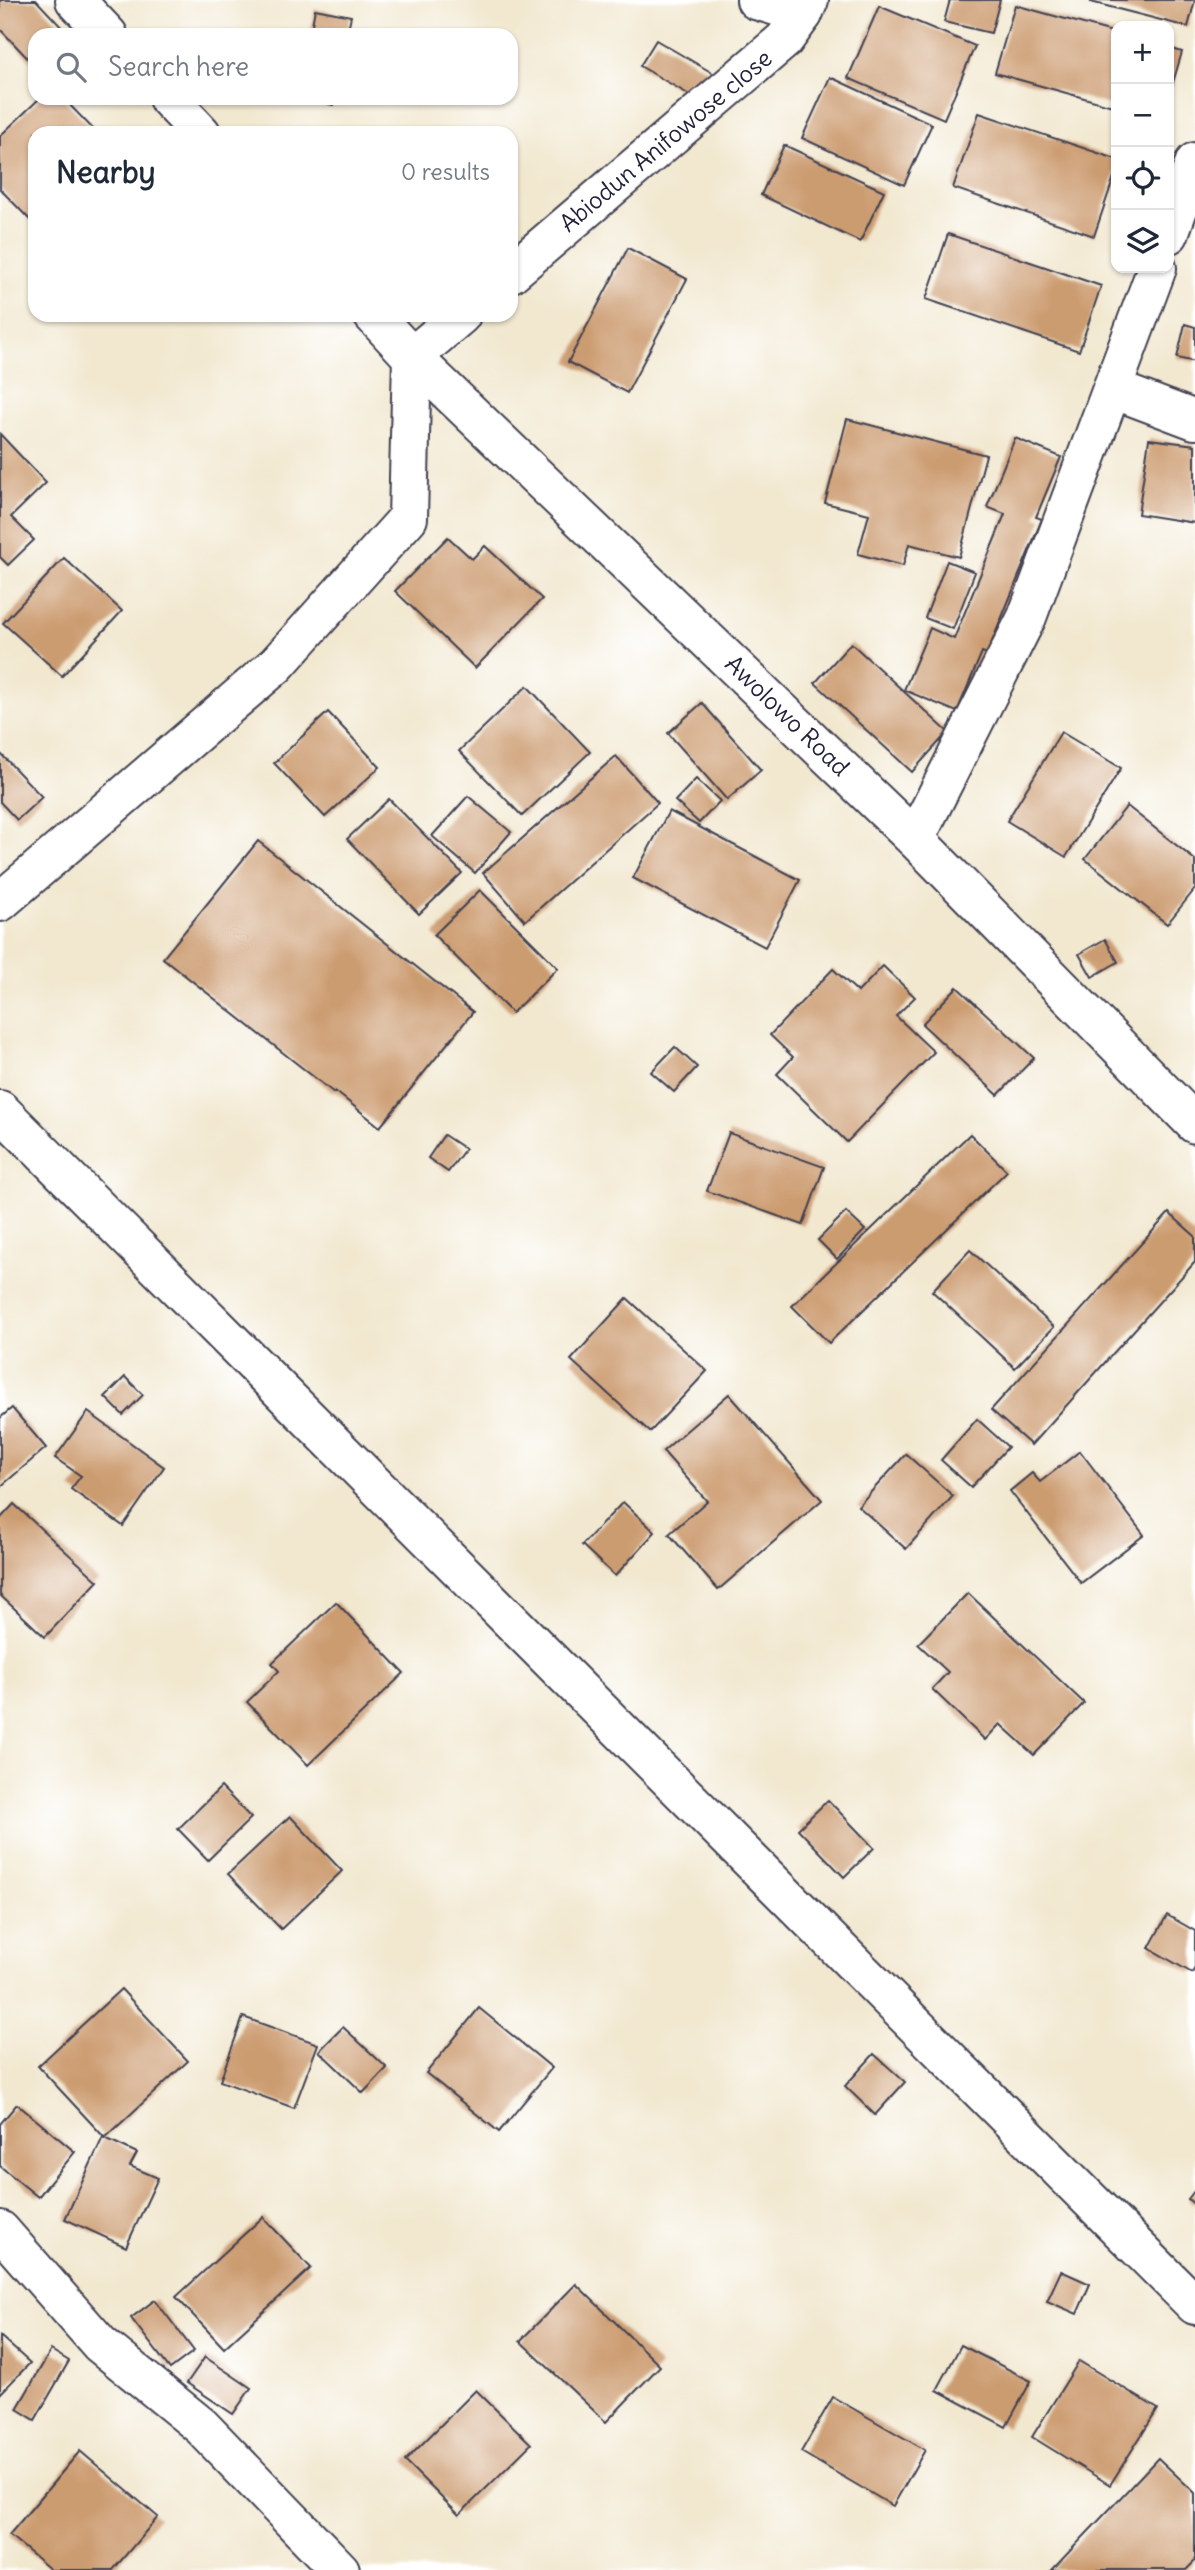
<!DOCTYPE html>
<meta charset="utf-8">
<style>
body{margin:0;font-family:Delius,sans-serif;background:#f2f2f3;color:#1f2937}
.controls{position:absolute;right:21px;top:21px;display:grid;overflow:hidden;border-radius:14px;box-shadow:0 2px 5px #0004}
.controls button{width:63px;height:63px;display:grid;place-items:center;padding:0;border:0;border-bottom:2px solid #e0e1e3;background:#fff;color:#1f2937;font:35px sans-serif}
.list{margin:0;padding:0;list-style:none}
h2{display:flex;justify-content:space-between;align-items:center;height:91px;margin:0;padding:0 28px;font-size:30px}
h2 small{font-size:23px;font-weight:400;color:#747a83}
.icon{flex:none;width:38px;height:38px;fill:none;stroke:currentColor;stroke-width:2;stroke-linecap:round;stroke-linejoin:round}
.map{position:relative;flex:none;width:1195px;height:2570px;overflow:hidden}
.search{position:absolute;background:#fff;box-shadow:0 2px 5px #0004;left:28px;top:28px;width:490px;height:77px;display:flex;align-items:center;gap:18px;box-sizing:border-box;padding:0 24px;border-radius:21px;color:#747a83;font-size:26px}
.panel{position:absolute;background:#fff;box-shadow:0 2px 5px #0004;left:28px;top:126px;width:490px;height:196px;border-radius:21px}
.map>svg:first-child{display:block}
.building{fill:#cc9c71}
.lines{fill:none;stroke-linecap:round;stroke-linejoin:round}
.minor-casing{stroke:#414051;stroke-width:42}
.minor{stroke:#fff;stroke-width:38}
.labels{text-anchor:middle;stroke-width:5;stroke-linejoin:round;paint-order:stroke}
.street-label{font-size:24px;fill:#22223b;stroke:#fff}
</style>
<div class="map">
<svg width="1195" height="2570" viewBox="0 0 1195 2570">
<rect width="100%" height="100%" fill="#fff"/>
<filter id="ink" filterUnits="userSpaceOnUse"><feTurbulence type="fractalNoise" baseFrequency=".0143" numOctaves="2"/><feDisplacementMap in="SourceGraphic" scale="14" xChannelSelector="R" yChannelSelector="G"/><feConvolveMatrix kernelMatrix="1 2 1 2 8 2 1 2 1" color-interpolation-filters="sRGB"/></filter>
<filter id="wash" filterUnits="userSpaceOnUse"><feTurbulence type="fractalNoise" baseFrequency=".00686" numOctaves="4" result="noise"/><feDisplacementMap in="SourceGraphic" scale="28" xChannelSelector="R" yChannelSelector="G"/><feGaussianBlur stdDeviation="1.57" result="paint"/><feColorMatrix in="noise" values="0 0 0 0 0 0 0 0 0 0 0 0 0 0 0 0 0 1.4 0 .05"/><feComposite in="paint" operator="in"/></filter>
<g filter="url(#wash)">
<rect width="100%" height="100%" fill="#f2e8d0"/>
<g id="blocks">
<!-- building -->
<g class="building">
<polygon points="0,0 36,0 67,33 64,35 35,35 35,62 33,64 0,29"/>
<polygon points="950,0 1000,0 991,33 944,22"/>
<polygon points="1092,0 1195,0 1188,27 1091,2"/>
<polygon points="1015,5 1116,33 1116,107 995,73"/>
<polygon points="879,6 975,46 944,119 848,78"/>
<polygon points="315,9 351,16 347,35 310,35"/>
<polygon points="656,40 716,75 700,101 640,66"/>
<polygon points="1169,48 1182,52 1169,96"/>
<polygon points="830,77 932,124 904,185 802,138"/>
<polygon points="40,98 63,98 97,133 35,133 35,225 0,189 0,136"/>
<polygon points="304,98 334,98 333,105"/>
<polygon points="979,113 1116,159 1116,171 1094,236 953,188"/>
<polygon points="784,145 884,191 860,242 761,195"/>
<polygon points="948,234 1101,286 1079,351 926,299"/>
<polygon points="628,248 687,279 627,393 568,362"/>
<polygon points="1185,324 1195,327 1195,362 1177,358"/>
<polygon points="847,419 986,455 959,557 909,544 903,566 858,554 869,514 825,503"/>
<polygon points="0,434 46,483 11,517 34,540 8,565 0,557"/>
<polygon points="1015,438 1061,457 1036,517 1042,519 987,654 982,652 957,712 904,690 930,628 954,639 1005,514 987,507"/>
<polygon points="1149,439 1195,445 1195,523 1138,514"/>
<polygon points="448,537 472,559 485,546 542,599 475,668 395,591"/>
<polygon points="64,558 122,611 62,676 3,623"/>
<polygon points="947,561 975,572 953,629 925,618"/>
<polygon points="851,643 948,732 912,772 815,683"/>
<polygon points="527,686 590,752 522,816 459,751"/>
<polygon points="702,703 761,770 727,800 668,733"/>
<polygon points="328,712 380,767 325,817 274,763"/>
<polygon points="1061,732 1121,768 1066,857 1007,821"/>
<polygon points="0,753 42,797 17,820 0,802"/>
<polygon points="616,756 658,803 525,921 483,873"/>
<polygon points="696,779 720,801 699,823 675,801"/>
<polygon points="468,796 511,832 475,873 432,836"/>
<polygon points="389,799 462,873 419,914 347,839"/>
<polygon points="1127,806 1195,860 1195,889 1167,924 1085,859"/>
<polygon points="669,811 800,880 765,947 633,878"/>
<polygon points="258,841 473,1012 380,1127 335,1091 334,1093 163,958"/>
<polygon points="480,890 558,968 512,1013 434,935"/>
<polygon points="1105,939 1118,962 1092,977 1079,954"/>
<polygon points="883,966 915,997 896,1016 934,1052 847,1142 777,1074 793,1057 770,1035 833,969 858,992"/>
<polygon points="957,987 1034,1058 998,1095 922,1024"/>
<polygon points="675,1047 697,1067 674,1092 651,1072"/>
<polygon points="729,1133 824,1167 803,1225 707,1191"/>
<polygon points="970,1134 1007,1171 829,1343 792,1306"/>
<polygon points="444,1135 465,1149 448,1172 428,1158"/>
<polygon points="846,1212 865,1230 837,1259 818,1240"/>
<polygon points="1169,1213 1195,1236 1195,1262 1031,1445 991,1410"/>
<polygon points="970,1250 1054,1327 1015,1368 932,1291"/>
<polygon points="627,1298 707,1371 650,1432 571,1360"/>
<polygon points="125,1377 143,1395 123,1415 105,1397"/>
<polygon points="729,1394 822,1500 718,1590 669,1534 707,1501 663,1451"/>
<polygon points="12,1408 46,1448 0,1487 0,1418"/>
<polygon points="88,1412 164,1467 123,1526 71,1489 81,1476 55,1458"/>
<polygon points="977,1419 1008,1447 971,1487 941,1460"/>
<polygon points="1080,1451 1144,1535 1081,1583 1010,1491 1032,1473 1040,1482"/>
<polygon points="906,1454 953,1496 906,1549 858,1506"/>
<polygon points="623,1502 655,1532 615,1576 582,1545"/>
<polygon points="14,1504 98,1581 45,1637 0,1595 0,1519"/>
<polygon points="968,1593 1084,1703 1034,1755 1000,1724 985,1740 932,1689 948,1672 918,1644"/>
<polygon points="336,1602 404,1673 308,1765 247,1702 279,1671 272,1663"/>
<polygon points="221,1787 251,1818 208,1860 178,1829"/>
<polygon points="828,1800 874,1848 844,1877 798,1829"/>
<polygon points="290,1816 342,1871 281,1929 228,1874"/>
<polygon points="1167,1915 1195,1931 1195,1968 1192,1973 1149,1948"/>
<polygon points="121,1989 188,2061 105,2138 38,2066"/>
<polygon points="479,2008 552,2068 499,2132 426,2073"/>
<polygon points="243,2017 318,2044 294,2108 220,2081"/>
<polygon points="343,2027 387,2068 363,2093 319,2051"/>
<polygon points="874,2054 905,2082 875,2115 845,2086"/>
<polygon points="17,2104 75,2152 38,2197 0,2166 0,2124"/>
<polygon points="103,2137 137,2153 130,2166 158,2178 126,2247 65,2219"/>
<polygon points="1195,2190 1195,2205 1188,2199"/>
<polygon points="263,2217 311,2268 224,2348 176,2297"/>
<polygon points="1061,2271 1090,2284 1077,2314 1047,2301"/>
<polygon points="576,2284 660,2366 606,2422 520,2341"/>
<polygon points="155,2300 194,2351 170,2369 131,2318"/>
<polygon points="0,2336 30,2363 0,2394"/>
<polygon points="961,2345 1031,2381 1006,2427 937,2390"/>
<polygon points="51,2350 69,2361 35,2420 17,2409"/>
<polygon points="205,2357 251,2388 233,2414 187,2383"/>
<polygon points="1079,2361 1158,2409 1110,2485 1032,2437"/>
<polygon points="476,2390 531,2444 459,2515 405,2461"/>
<polygon points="833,2397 925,2450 893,2506 801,2452"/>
<polygon points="80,2451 158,2517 113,2570 51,2570 9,2535"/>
<polygon points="1158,2458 1195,2493 1195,2561 1186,2570 1052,2570"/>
</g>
</g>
</g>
<g filter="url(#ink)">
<use href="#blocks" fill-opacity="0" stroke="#414051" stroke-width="2"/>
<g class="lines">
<!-- minor casing -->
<g class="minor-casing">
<g id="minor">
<polyline points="75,0 108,35"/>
<polyline points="756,0 803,14"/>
<polyline points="168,98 201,133"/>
<polyline points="1169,234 1195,162"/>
<polyline points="511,273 784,40 803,14 809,0"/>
<polyline points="373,315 412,357 915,839 1195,1124"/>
<polyline points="1113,389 1195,420"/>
<polyline points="915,839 1027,617 1157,268"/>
<polyline points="0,902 276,665 408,518 412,357 461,315"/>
<polyline points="0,1110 1195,2305"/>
<polyline points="0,2230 100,2344 201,2426 340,2570"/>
</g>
</g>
<!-- minor -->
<use href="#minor" class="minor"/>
</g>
</g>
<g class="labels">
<!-- street labels -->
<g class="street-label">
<text transform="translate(666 141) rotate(-40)" y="8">Abiodun Anifowose close</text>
<text transform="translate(787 716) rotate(44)" y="8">Awolowo Road</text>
</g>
</g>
</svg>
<div class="controls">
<button>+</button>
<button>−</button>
<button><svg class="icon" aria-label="locate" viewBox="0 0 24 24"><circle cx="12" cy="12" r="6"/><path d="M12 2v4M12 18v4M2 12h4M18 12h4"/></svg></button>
<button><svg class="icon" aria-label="layers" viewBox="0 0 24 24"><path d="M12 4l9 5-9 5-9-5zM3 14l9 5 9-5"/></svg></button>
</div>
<div class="search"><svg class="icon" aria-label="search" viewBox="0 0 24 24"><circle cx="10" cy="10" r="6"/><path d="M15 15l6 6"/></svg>Search here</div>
<section class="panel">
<h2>Nearby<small>0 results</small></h2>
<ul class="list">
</ul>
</section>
</div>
